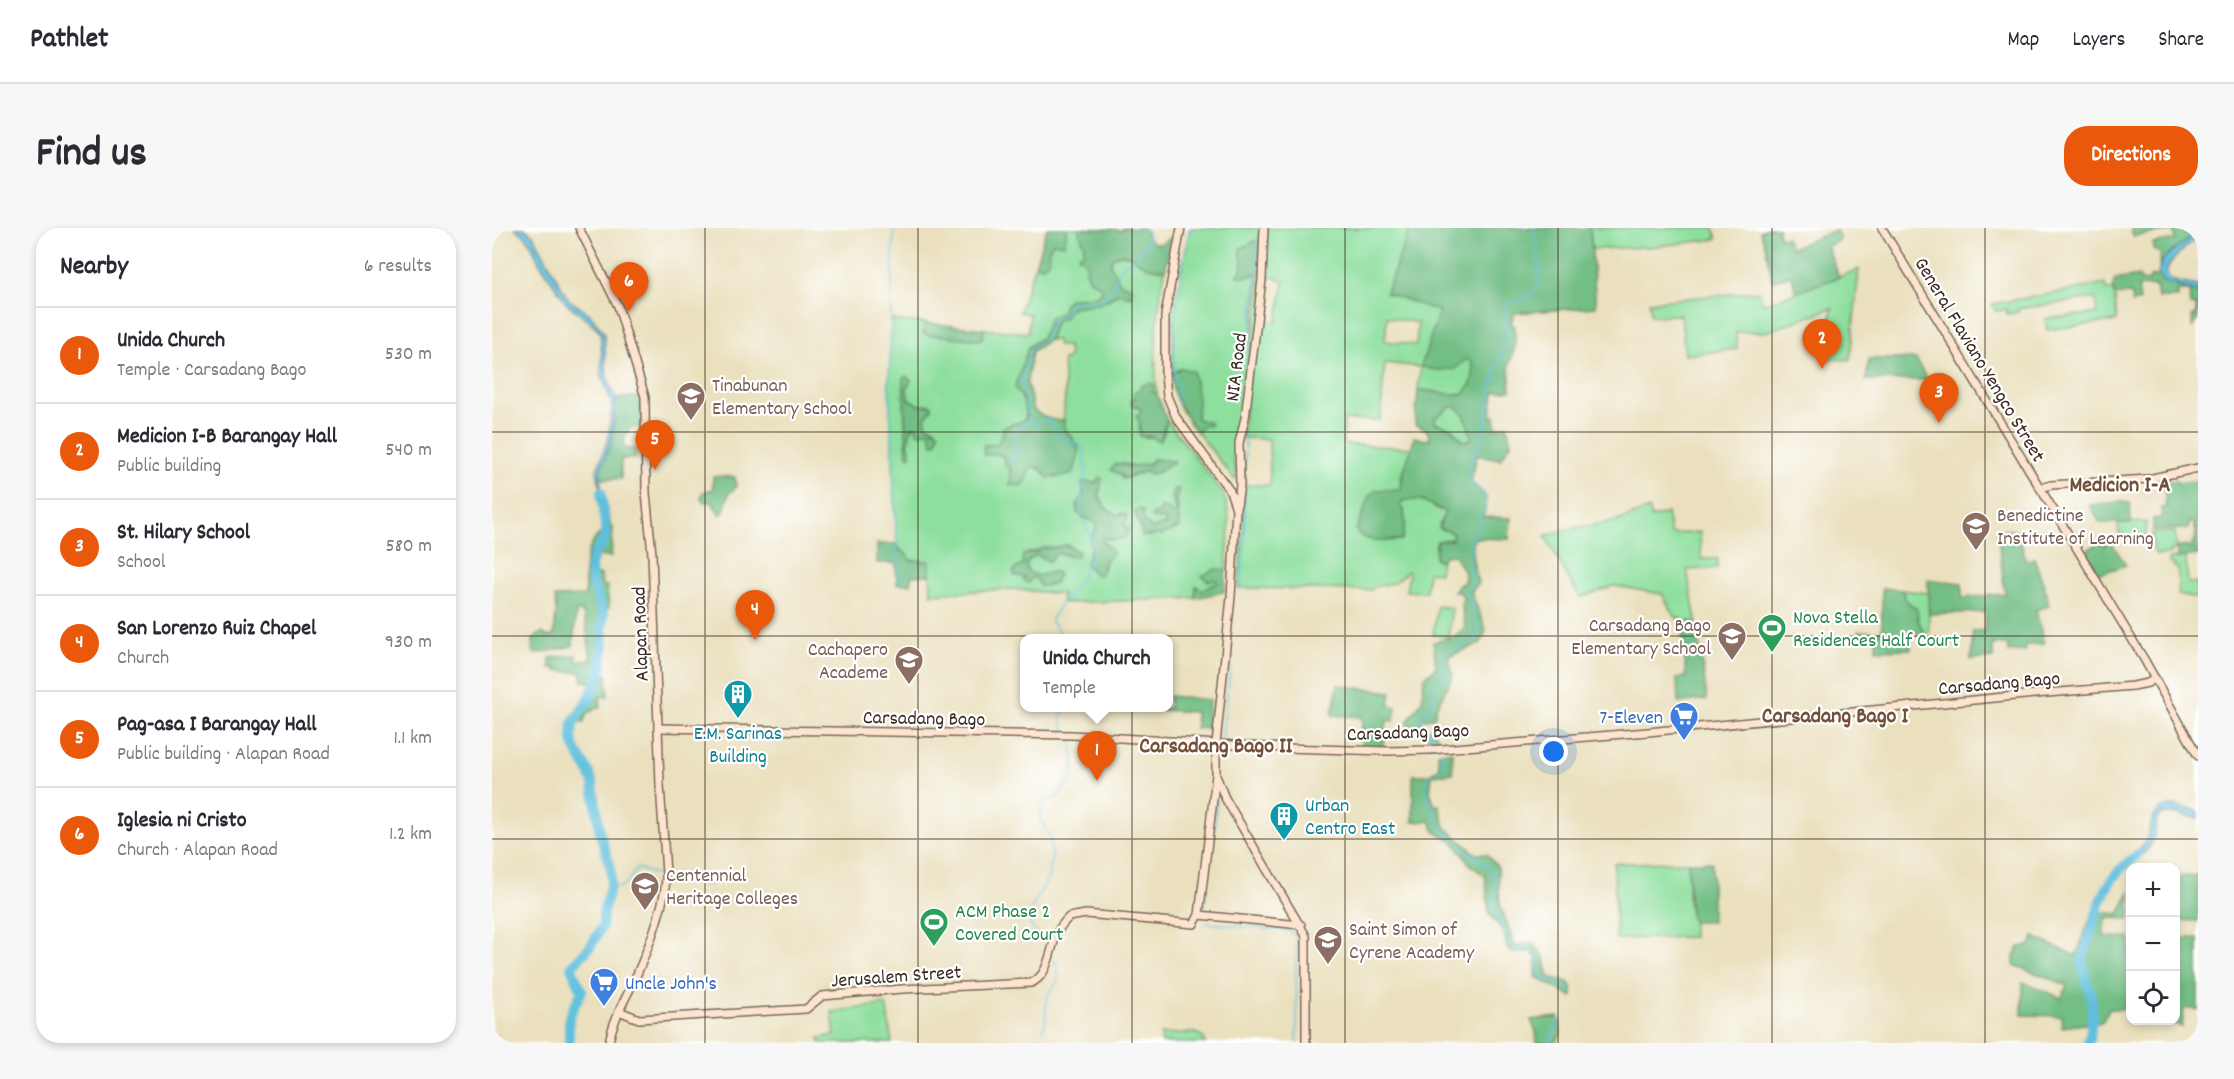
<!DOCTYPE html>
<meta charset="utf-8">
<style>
body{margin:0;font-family:Dekko,sans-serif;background:#f7f7f7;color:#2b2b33}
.controls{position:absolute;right:18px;bottom:18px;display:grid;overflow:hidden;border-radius:12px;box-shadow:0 3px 9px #0003}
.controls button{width:54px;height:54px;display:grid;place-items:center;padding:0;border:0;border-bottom:2px solid #e1e1e2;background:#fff;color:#2b2b33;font:30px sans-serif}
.you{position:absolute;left:1062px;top:524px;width:21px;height:21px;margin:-15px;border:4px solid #fff;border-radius:50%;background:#1a73e8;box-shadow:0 0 0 9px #1a73e833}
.badge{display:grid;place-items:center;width:39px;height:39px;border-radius:50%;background:#ea580c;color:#fff;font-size:20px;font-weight:700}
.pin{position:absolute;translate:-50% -50px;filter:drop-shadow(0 2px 3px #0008)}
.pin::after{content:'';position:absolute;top:32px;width:21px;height:18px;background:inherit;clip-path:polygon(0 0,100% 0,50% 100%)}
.popup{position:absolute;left:528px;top:406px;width:153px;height:78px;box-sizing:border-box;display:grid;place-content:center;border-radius:12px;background:#fff;filter:drop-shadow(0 2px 4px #0005);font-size:20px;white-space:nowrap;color:#7c7c81}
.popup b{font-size:22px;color:#2b2b33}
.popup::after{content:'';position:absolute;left:50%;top:100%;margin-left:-12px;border:12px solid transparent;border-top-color:#fff}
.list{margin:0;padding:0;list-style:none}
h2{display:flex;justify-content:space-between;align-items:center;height:78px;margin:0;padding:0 24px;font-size:26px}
h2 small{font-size:20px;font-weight:400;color:#7c7c81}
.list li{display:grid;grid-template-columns:39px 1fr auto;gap:18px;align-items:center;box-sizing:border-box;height:96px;padding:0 24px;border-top:2px solid #e1e1e2}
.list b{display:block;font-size:22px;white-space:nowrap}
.list p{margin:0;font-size:20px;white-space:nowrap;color:#7c7c81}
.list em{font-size:20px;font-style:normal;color:#7c7c81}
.icon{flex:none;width:33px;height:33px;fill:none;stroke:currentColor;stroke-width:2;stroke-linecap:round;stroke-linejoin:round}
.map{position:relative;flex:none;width:1706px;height:815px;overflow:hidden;border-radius:24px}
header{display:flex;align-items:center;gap:36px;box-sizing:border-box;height:84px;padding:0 30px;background:#fff;border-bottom:2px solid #e1e1e2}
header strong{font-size:28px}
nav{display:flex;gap:33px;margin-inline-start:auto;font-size:21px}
.intro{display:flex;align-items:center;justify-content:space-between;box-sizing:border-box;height:144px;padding:0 36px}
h1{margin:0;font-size:42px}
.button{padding:15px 27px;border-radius:24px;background:#ea580c;color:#fff;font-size:21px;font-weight:700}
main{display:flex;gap:36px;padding:0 36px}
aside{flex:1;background:#fff;border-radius:24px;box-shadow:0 3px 9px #0003}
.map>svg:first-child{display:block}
.green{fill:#8edf9e;stroke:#64845e;stroke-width:1.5;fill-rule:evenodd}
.forest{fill:#72be85;stroke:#567452;stroke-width:1.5;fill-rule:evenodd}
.water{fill:#5fbfdd;stroke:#4d747e;stroke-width:1.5}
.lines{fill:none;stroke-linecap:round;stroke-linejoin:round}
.stream{stroke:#5fbfdd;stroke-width:1.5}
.river{stroke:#5fbfdd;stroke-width:10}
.secondary-casing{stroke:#786a56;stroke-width:10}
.secondary{stroke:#fde4d1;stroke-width:7}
.grid{fill:none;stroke:#3b2a1e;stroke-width:1.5;stroke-opacity:0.55}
.labels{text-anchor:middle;stroke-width:4.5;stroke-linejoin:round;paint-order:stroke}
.street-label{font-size:20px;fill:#3b2a1e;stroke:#fff}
.education-label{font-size:20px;fill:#785e54;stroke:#fff;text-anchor:start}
.leisure-label{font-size:20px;fill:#27864d;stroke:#fff;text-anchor:start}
.shop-label{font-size:20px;fill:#366cbe;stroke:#fff;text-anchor:end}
.culture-label{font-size:20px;fill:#0d838f;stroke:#fff}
.quarter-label{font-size:22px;font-weight:bold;fill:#735139;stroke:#fff}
</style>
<header>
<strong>Pathlet</strong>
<nav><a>Map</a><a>Layers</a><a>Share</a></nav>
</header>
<div class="intro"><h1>Find us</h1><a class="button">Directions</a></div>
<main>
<aside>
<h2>Nearby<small>6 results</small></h2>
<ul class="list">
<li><span class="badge">1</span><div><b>Unida Church</b><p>Temple · Carsadang Bago</p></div><em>530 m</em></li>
<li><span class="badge">2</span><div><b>Medicion I-B Barangay Hall</b><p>Public building</p></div><em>540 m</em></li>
<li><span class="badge">3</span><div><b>St. Hilary School</b><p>School</p></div><em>580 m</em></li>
<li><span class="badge">4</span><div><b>San Lorenzo Ruiz Chapel</b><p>Church</p></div><em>930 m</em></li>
<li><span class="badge">5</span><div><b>Pag-asa I Barangay Hall</b><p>Public building · Alapan Road</p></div><em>1.1 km</em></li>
<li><span class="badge">6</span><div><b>Iglesia ni Cristo</b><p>Church · Alapan Road</p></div><em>1.2 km</em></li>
</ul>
</aside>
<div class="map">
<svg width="1706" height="815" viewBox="0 0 1706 815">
<rect width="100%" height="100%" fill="#fff"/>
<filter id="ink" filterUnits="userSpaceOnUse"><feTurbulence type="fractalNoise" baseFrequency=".0167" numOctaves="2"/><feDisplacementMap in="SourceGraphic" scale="12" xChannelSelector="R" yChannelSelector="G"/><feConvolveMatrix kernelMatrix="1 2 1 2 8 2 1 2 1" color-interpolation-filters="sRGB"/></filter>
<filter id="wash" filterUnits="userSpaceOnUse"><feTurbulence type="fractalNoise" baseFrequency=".008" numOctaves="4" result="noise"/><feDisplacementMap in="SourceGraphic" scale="24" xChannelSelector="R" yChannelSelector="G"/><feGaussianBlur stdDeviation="1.35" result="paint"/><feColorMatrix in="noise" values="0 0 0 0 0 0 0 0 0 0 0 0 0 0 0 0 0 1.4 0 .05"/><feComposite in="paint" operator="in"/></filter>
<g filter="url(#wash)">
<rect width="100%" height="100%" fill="#eae0bd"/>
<!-- green -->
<g class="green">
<path d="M573 0H587V5L593 14 592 33 595 36 597 51 609 59 610 64C598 74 580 65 572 76 571 79 571 82 569 85L557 92 552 108 536 119 524 160C530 168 536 181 533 192L515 198 507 216 493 217C513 229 519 233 519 257L535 251 536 243 541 239C547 239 549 242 554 244 587 257 584 234 581 210L573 202 571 197 573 166 571 132 577 130 576 118H566L565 112H557L564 92 572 90 579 79 583 77H596L615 73 626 65 628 55 618 36 621 29 630 26 640 28C650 39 659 40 673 42 665 83 661 124 665 166L661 164 662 157C657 155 653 156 648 158L649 162 640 177 649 181 647 203 651 209H671L675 192 731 265C741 289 736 317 734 343L723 341 719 343 716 353 724 352 726 355 710 362 704 358 703 370 573 375 569 373 570 366 519 361 439 366 438 334 418 332 405 318 397 157 399 92 433 95 431 105 491 109 492 101 536 105 538 86 527 84 543 37 547 38 558 27 557 22 561 15H572L575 3ZM414 148 416 171 428 177 438 176 433 190 435 197 444 201 440 207 438 203 420 198 416 213 419 227 418 229 415 227 412 177ZM661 231 681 233 670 242 658 245 654 243 631 251 627 245 629 235C641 238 651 242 661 231ZM600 255H604C607 270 610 280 625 287L630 285 634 294 615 309H612L610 313 618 321 616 331 612 334V340L604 347 594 336 599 319 598 311 605 298C600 289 582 291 585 278 586 272 590 271 592 265L590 257ZM682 270 685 273 688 299 670 307 650 308C649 297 644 293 643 284L647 281 651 288C649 296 655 296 660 301L671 297 674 293 673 291H667L664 286 668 283V279L680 287 684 284ZM573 317H577L579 321V329L565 325 557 333 545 327 539 330 534 336 536 344 547 348 553 347 563 355 553 358 541 349 528 347 522 342 531 336 538 324C544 324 548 321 553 320 562 319 563 320 573 317Z"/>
<polygon points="698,0 769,0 769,12 756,17 749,43 753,49 767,45 751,185 741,233 745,248 743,252 705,204 710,200 709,193 704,190 706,171 702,151 684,142 680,146 682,82"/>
<path d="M775 0H918L894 65 948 83 939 109 937 141H963L974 131 979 133C984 145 981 155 974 165L952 167 942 163 926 162 929 139 893 135 888 192H852L851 216 920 220 909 250V263L901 261 874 278 870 309 892 313 910 312 913 295 912 281 909 280 910 273 929 271 936 274 943 281 954 283 947 296 951 302H957L961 305V311L950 312 944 315 943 331 949 333 947 345 936 344 934 364 914 363 917 346 916 343 902 355 885 358 879 362 746 360 751 301V257H778L777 211 750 210ZM776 49 786 50V52L792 53 785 94 770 92ZM895 89 926 95 924 117 893 113Z"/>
<polygon points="1098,0 1222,0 1225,11 1157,19 1100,21"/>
<polygon points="1367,41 1358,132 1333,131 1340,80 1274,104 1244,104 1245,121 1193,127 1189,87 1159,88 1157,74 1268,63 1270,75 1278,74"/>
<polygon points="1613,56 1614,62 1622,61 1625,93 1555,102 1553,91 1605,85 1603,70 1526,81 1526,84 1515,86 1514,81 1504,83 1500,76"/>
<path d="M958 179H965C974 185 976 199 980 209L977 212 971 213 958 200 943 195V190Z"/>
<polygon points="1157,281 1160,290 1175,285 1179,306 1208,304 1209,331 1226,331 1225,340 1195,342 1205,398 1200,394 1189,393 1189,390 1184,390 1170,366 1122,358 1089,369 1081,358 1053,308 1076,301 1125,293"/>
<polygon points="1654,294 1654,310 1633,310 1633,306 1627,306 1626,295"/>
<polygon points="1683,304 1685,321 1679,322 1679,326 1665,327 1661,322 1660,305"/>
<polygon points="1694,329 1696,355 1706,356 1706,370 1686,367 1686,341 1676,334 1677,331"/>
<polygon points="1410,362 1436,365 1437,405 1432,405 1426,392 1425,382 1412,371"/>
<polygon points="945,378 960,380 956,409 941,407"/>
<polygon points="1196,634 1196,671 1198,686 1201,694 1201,709 1124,711 1122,635"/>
<polygon points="394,776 400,815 328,815 327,810 343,807 340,784"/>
<polygon points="703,805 710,808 714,815 670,815 669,806"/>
</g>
<!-- forest -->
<g class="forest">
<polygon points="555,0 573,0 575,3 572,16 561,15 557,22 557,33 551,38 543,37"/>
<path d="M587 0 630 2 631 0H652L654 7 661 15 668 16 679 10 673 42C659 39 650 39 640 28L630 26 621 29 618 36 628 55 640 59 639 69 626 65 607 76 579 79 572 90 564 92 557 112 540 123 535 154 541 181C549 189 561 193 572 192L573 202 586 218 587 226 582 243 578 247 556 250 548 240 541 239 536 243 535 251 530 258 518 257V239L513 237 512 229 509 226 492 227 491 219 493 217 506 216V213L511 206V200C519 196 530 196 535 189L530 169 523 160 524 154C533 139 529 119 549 111L559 88 569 85C571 82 571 79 572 76 579 65 599 74 610 64L609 59 597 51 594 41 595 36 586 28 592 23C593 12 587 9 587 0Z"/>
<path d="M918 0H1098L1104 79 1022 85 1019 96 1023 98V119L1017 138 1019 162 1002 164 999 188H1003L1004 200 1015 197 1019 215 1009 231 985 227 979 254C996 268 997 267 991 289L1019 290 1017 311 982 310 980 328 986 356 979 364 994 402 989 415 956 429 961 448 944 480 942 490 929 491 930 496C938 503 946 504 948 516L937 517 936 508 931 501 915 497 916 492 930 473 932 450 944 439 941 414 962 409 973 399 969 374 972 373 968 364H962L968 356 972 355 973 346 962 327 952 328 949 333 943 331 945 313 960 312 961 305 947 300 953 283C931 277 938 269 910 273L909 280 912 281 913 295 910 312C895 310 874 318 864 302L877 270 883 262H909C909 243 919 228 922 209L933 212 938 211 935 202 923 196 926 162C944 162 955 169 973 165 981 155 984 145 979 133L974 131 963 141 946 142 929 139 947 83 894 65ZM958 179H965L972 187 980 209 977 212 971 213 959 200 943 195V190Z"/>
<polygon points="1276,0 1288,0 1285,1 1288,10 1294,9 1299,20 1344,2 1348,12 1335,18 1347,49 1305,64 1299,47 1280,53 1274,20 1268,3"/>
<polygon points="1639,0 1704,0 1694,13 1676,27 1667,38 1669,25 1661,22 1661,16 1683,12 1682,3 1641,8"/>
<polygon points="765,12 769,12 767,45 753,49 745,48 751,39 748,21"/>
<polygon points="1647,48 1649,53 1658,52 1658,49 1667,48 1670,53 1706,65 1706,90 1700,99 1700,88 1703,88 1705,78 1698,77 1698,63 1686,63 1686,70 1666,70 1664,58 1646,59 1648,73 1640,75 1639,66 1622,67 1622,52"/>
<polygon points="433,95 492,101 491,109 488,112 431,106"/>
<polygon points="1377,131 1424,131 1435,152 1374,152"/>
<path d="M689 140 701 143 706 171 705 190 709 193H717L719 196 717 198H711L705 204C692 188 678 167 680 146Z"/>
<polygon points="414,148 419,153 415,160 416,171 428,177 440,178 440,180 433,190 435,197 447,205 444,215 440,215 438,203 428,205 425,204 423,199 420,199 416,213 419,227 418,229 415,227 411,150"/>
<polygon points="658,155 662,157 661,164 665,166 675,192 668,213 663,212 661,209 648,208 648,195 644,187 648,186 649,181 645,178 640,177 639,173 643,171 641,168 642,164 648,162 648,158"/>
<polygon points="151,168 149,174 150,199 138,199 132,212 132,220 143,221 143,231 129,231 129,251 109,251 108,241 119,215 124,171"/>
<path d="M661 231 682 233 683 235C680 236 678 236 676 237 668 240 670 246 659 246L654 243 630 251 631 248 619 242 624 235 639 239 651 236 656 237Z"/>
<polygon points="221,248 243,249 244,259 237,265 231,285 228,287 220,274 212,274 209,271 211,264 221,261"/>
<path d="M607 250H610L607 269 611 274 613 280 625 287 633 286 636 290 632 298 637 301 633 310 621 312 612 310 610 313 619 321 620 327 612 334 609 346 604 347 594 336 599 319 598 311 605 298C600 289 582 291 585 278 586 272 590 271 592 265L590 257 591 253 603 255Z"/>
<polygon points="1684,252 1685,255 1706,253 1706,327 1686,330 1684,319 1696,318 1697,321 1701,321 1700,314 1703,313 1704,301 1702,301 1702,295 1697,295 1697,301 1661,302 1661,291 1670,290 1669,280 1674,279 1672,254"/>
<path d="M684 260 687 262 684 270 688 299 670 307 650 308 648 295 644 290 643 284 647 281 651 283C652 299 650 290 660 301L671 297 674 294 673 291 660 290 661 287 668 283V279L677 282 680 287 684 284 680 267Z"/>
<polygon points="1629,274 1638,275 1639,295 1608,295 1598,277"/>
<path d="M116 286 119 299 121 300 119 329 103 328 101 347H109L110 358H115L117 380 110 382 108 403 115 404V429L112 430 109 446 115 447 116 468 108 469 109 479C100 482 92 485 92 495L80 494C90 484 99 469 99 454L90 453V444L64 443V440H58V430L84 427 85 433 99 432 94 396 90 383 84 384 81 418 43 426C37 417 40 408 51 405L56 409 62 407 64 384 63 369 93 368C93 344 90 319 111 303L110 292 107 287Z"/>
<polygon points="1505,302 1553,302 1553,306 1550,308 1528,310 1534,333 1542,330 1553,360 1557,378 1544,382 1552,416 1533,417 1533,423 1516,424 1516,417 1501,416 1501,430 1479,432 1481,403 1492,403 1494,384 1437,386 1436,352 1470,355 1470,370 1513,366"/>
<polygon points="1609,314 1612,318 1619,314 1634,337 1606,346 1593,323"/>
<polygon points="385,316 405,316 407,323 414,325 418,332 437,333 438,347 419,348 419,356 405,356 404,335 385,335"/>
<polygon points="573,317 587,324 585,329 565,325 557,333 545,327 539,330 534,336 536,344 547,348 559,344 563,344 566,347 563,355 553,358 548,358 545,352 541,349 536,355 531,352 533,349 523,348 521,344 531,336 530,331 532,326 546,324 550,320 565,320"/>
<polygon points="723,341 734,343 732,364 703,370 704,358 710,362 726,355 724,352 716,353 710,348"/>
<polygon points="1390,360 1410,362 1413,371 1425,382 1426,392 1432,405 1419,406 1419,421 1384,422 1384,409 1366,409 1366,403 1390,404"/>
<polygon points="1189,393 1200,394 1205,398 1215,471 1186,475 1185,450 1194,449"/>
<polygon points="846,457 899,464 897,477 904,479 902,493 895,492 891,519 869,519 870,489 840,487"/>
<polygon points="677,468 717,472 716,489 724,491 722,501 704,500 703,484 666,482 666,480 677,480"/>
<path d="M960 523 961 545 940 547 938 563 943 578 947 577 953 599 984 626H995L1006 640 1008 676 1023 718 1040 714 1052 728 1057 749 1078 755 1080 759V769L1044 749 1045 730 1039 723 1023 725 1015 720 1012 705 997 685 993 647C988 644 981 640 977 635 971 628 967 618 959 612 947 603 946 613 938 593L921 594V547H936L947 540 946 525Z"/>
<polygon points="1196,634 1220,634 1220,694 1201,694 1198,686"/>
<polygon points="1706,647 1706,693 1684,692 1684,664 1686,664 1686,649"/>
<polygon points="1638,663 1638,691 1614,690 1613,709 1638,710 1638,781 1617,781 1610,794 1570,799 1569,788 1530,787 1531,754 1570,770 1575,757 1522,737 1522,728 1527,719 1537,718 1542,709 1584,728 1601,683 1627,686"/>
<polygon points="1684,710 1706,710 1706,782 1692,780 1690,799 1678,793 1684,792"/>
<polygon points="1067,789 1069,806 1063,815 1045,815 1044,804 1039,792"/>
</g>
<!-- water -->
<g class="water">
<polygon points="23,0 32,0 42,8 76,71 99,87 112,105 115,149 124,171 124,179 119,215 108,243 110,279 105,242 116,211 120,180 119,173 109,146 110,129 108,105 104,99 74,75 47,34 39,16 33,8"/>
<path d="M1704 0H1706V8C1700 16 1657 45 1683 53 1690 56 1698 56 1706 58V65L1670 53 1666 45 1671 32 1694 13Z"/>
<path d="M1683 578 1706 583V591L1686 586H1669C1662 593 1665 601 1662 610 1658 623 1645 630 1635 639L1631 634C1637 629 1646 625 1650 619 1663 602 1653 579 1683 578Z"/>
</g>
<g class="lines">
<!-- stream -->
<g class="stream">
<polyline points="402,0 397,157 407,353"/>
<polyline points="687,175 683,147 682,82 698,0"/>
<polyline points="749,193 764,57 767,0"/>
<polyline points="752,208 753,220"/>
<polyline points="518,233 526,223 521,205 536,193"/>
<polyline points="749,359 753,312 753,224"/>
<path d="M568 410 565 401 559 393 560 389 589 350 601 323 598 305 588 286V276L594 243 592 223 587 216C581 214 573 213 568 210 557 203 567 183 544 195L537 193 529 153 539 120 554 109 559 93 574 85 578 74C586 71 594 73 602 73 620 73 624 54 628 40L643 31 652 17 656 16 655 0"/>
<polyline points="736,460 740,431"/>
<polyline points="734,478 735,464"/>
<polyline points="571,480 569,493 574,504"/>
<polyline points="730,512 733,480"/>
<path d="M947 517 937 503 928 497 929 487 940 477 944 457 955 447 951 433 952 426C961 420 974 418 983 411 994 402 976 374 975 361L981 355 978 335V319L994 275 991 264 978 255 977 236 992 208 1000 157 1015 107 1013 79C1021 71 1030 73 1038 68 1054 56 1044 16 1042 0"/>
<path d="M949 523 951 538 939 547 934 558C938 588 952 606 975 623 985 629 994 635 1000 644 1006 656 1001 668 1002 681 1003 691 1017 715 1024 722L1038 721 1046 726 1047 747 1049 750 1073 758 1079 767"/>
<path d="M180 648 198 645 204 656C215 659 239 653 245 642"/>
<path d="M118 661C137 659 135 653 145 640L171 649"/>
<polyline points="713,679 725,573"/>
<polyline points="714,695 797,703 804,708 805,815"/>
<polyline points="559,716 540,700 537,691 537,685 556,650 560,631 558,610 548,590 548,583 551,576 554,572 565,569 580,549 582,531 580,511"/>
<path d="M551 802C555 792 553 782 555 772 558 754 574 760 562 731"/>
<polyline points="540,815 545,808"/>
<polyline points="1058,815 1067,791"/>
</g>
<!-- river -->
<g class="river">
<polyline points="77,815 77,789 90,763 79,739 98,719 111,697 111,684 119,655 119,641 108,606 101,556 97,544 82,519 80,510 81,494 96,473 108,445 110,434 112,415 110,401 112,387 100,354 99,338 102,326 110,317 114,305 109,264"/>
<path d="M1596 815C1601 799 1602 773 1596 757 1593 746 1589 741 1591 729 1606 688 1606 654 1645 627"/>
</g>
</g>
</g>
<g filter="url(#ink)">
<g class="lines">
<!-- secondary casing -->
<g class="secondary-casing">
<g id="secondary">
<path d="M87 0 126 78 153 169 154 265 160 326 168 557 174 645C175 675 152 732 139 759 130 777 120 795 117 815"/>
<polyline points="1390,0 1652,431 1706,528"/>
<polyline points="1548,260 1559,257 1656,251 1706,240"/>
<polyline points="745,277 748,257 747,215 753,190 770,52 772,0"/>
<polyline points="166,500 580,507 792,520 895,523 938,522 1156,504 1543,466 1641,458 1656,455 1663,450"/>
<polyline points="725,550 733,570 814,708 814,815"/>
<polyline points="707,687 809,697"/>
<path d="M127 783 147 791 314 781 330 768 410 761 539 755C557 748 558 721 565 705 568 699 572 694 577 689L594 686 702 696 707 687 724 547V516L739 369 744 281 738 263 684 189 675 168 673 146V87L689 0"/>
</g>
</g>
<!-- secondary -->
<use href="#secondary" class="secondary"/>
</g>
</g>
<!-- grid -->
<path class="grid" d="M213 0V815M426 0V815M640 0V815M853 0V815M1066 0V815M1280 0V815M1493 0V815M0 204H1706M0 408H1706M0 611H1706"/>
<!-- icons -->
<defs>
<g id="school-pin" transform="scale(1.5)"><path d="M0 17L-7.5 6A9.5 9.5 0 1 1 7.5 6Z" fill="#8d6e63" stroke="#fff"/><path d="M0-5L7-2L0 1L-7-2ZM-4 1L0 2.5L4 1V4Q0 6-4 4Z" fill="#fff"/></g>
<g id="stadium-pin" transform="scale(1.5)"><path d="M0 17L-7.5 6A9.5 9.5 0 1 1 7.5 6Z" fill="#2e9e5b" stroke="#fff"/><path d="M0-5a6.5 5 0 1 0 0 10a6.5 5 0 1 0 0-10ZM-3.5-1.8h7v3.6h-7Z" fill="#fff"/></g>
<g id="building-pin" transform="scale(1.5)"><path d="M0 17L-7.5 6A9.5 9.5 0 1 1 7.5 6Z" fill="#0f9aa8" stroke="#fff"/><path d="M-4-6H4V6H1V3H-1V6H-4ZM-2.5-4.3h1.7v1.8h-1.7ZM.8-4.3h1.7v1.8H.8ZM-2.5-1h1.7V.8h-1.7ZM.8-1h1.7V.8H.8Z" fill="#fff"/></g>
<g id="supermarket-pin" transform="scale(1.5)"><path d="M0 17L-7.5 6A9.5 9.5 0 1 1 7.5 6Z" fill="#3f7fe0" stroke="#fff"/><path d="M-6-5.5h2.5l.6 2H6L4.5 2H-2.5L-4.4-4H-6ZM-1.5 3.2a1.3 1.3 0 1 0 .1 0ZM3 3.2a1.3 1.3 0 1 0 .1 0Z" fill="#fff"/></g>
<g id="university-pin" transform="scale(1.5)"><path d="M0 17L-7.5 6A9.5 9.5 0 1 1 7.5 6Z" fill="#8d6e63" stroke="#fff"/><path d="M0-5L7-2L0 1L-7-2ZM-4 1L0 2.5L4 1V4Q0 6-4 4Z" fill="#fff"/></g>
</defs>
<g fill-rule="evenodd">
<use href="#school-pin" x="199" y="168"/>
<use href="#school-pin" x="1484" y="298"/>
<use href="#stadium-pin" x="1280" y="400"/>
<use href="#school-pin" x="1240" y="408"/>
<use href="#school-pin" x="417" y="432"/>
<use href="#building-pin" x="246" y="466"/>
<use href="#supermarket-pin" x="1192" y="488"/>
<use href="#building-pin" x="792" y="588"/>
<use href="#university-pin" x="153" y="658"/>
<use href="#stadium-pin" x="442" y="694"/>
<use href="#school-pin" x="836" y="712"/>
<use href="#supermarket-pin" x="112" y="754"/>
</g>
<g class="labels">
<!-- street labels -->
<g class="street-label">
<text transform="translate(1489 131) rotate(59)" y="7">General Flaviano Yengco Street</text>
<text transform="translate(743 139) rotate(-83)" y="7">NIA Road</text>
<text transform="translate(147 406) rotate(-92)" y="7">Alapan Road</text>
<text transform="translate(1507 454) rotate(-5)" y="7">Carsadang Bago</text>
<text transform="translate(432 489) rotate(1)" y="7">Carsadang Bago</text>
<text transform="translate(916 503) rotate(-2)" y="7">Carsadang Bago</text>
<text transform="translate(404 747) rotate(-4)" y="7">Jerusalem Street</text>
</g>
<!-- education labels -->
<g class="education-label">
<text x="220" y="163">Tinabunan<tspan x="220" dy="23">Elementary School</tspan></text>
<text x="1505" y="293">Benedictine<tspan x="1505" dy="23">Institute of Learning</tspan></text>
<text x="1219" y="403" text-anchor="end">Carsadang Bago<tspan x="1219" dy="23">Elementary School</tspan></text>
<text x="396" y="427" text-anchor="end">Cachapero<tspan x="396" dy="23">Academe</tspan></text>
<text x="174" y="653">Centennial<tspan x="174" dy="23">Heritage Colleges</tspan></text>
<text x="857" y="707">Saint Simon of<tspan x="857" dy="23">Cyrene Academy</tspan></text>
</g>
<!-- leisure labels -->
<g class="leisure-label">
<text x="1301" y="395">Nova Stella<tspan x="1301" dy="23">Residences Half Court</tspan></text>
<text x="463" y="689">ACM Phase 2<tspan x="463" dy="23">Covered Court</tspan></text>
</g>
<!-- shop labels -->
<g class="shop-label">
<text x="1171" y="495">7-Eleven</text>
<text x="133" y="761" text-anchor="start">Uncle John's</text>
</g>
<!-- culture labels -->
<g class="culture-label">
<text x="246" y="511">E.M. Sarinas<tspan x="246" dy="23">Building</tspan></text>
<text x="813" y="583" text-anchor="start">Urban<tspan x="813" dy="23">Centro East</tspan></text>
</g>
<!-- quarter labels -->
<g class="quarter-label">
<text x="1628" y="263">Medicion I-A</text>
<text x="1343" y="494">Carsadang Bago I</text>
<text x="724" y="524">Carsadang Bago II</text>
</g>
</g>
</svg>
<div class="controls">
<button>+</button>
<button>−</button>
<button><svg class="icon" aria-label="locate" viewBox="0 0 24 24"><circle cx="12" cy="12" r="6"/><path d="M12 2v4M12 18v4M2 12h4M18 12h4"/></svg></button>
</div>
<div class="you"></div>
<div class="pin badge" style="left:605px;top:553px">1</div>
<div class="popup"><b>Unida Church</b>Temple</div>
<div class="pin badge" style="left:1330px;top:141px">2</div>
<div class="pin badge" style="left:1447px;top:195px">3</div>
<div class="pin badge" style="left:263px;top:412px">4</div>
<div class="pin badge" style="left:163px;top:242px">5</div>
<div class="pin badge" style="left:137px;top:84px">6</div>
</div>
</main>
